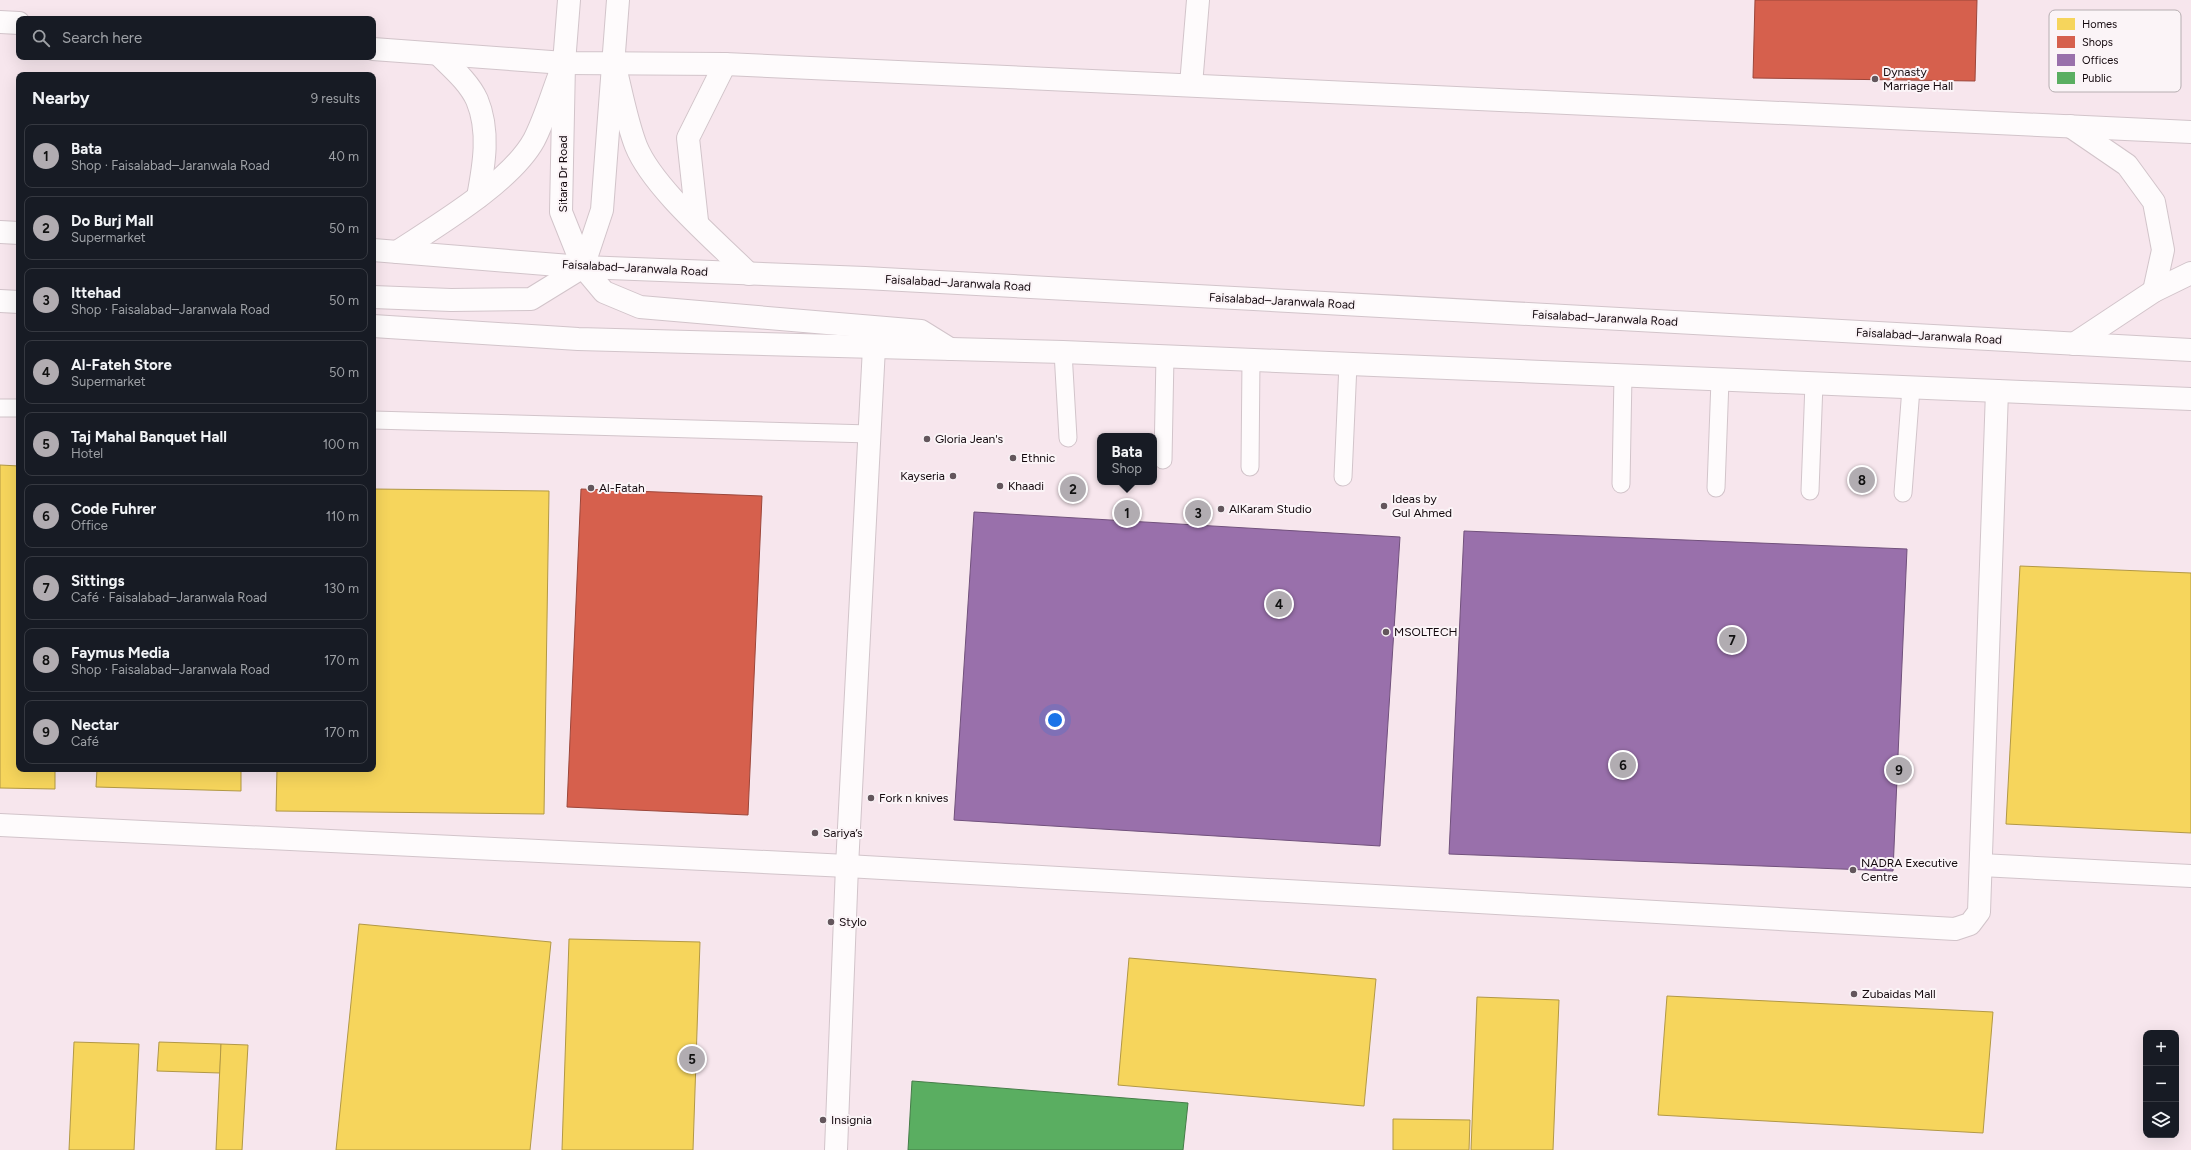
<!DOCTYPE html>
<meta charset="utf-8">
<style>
body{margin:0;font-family:Figtree,sans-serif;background:#20242c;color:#f1f3f6}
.controls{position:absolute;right:12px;bottom:12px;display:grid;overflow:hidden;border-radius:8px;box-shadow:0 4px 16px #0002}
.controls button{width:36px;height:36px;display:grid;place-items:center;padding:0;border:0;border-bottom:1px solid #363941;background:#171b24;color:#f1f3f6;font:20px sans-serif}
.you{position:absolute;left:1055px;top:720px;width:14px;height:14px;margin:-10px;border:3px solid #fff;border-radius:50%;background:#1a73e8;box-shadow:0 0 0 6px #1a73e833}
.badge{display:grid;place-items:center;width:26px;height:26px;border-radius:50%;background:#b1acb1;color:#111;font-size:13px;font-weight:700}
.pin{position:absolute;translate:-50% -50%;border:2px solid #fff;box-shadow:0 1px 4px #0006}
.popup{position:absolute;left:1097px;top:433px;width:60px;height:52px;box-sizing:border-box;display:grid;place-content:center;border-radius:8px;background:#171b24;filter:drop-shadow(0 1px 3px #0005);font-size:13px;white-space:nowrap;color:#9ea1a6}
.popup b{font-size:15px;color:#f1f3f6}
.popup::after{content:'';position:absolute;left:50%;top:100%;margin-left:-8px;border:8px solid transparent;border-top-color:#171b24}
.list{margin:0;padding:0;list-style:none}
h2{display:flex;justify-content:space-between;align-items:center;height:52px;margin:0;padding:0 16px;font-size:17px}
h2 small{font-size:13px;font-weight:400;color:#9ea1a6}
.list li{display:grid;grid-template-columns:26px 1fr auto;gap:12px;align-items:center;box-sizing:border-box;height:64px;margin:0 8px 8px;padding:0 8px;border:1px solid #363941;border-radius:8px}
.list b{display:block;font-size:15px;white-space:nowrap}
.list p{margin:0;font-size:13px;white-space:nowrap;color:#9ea1a6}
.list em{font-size:13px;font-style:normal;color:#9ea1a6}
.icon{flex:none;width:22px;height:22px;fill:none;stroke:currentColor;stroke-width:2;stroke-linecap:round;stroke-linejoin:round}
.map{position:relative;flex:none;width:2191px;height:1150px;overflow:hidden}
.search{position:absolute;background:#171b24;box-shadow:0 4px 16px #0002;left:16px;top:16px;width:360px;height:44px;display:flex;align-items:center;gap:10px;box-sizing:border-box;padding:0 14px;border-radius:8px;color:#9ea1a6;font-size:15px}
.panel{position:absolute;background:#171b24;box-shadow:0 4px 16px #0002;left:16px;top:72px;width:360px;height:700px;border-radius:8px}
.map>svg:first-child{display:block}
.homes{fill:#f6d55c;stroke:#b29845}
.shops{fill:#d6604d;stroke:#9c463a}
.offices{fill:#9970ab;stroke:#71517c}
.public{fill:#5aae61;stroke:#457c48}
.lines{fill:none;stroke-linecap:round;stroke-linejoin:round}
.lane-casing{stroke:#d2c4ca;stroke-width:19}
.street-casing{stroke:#d2c4ca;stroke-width:24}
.secondary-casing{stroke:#d2c4ca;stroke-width:24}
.primary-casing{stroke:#d2c4ca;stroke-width:24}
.lane{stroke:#fefbfc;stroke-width:17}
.street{stroke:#fefbfc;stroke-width:22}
.secondary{stroke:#fefbfc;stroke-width:22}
.primary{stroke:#fefbfc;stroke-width:22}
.poi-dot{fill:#63565c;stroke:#fbf4f7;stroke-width:1.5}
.labels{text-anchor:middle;stroke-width:4;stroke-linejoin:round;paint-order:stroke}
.poi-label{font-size:12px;fill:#14090e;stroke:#fbf4f7;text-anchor:start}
.street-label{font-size:12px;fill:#14090e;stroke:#fbf4f7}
.key{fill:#fbf4f7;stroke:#b6aeb1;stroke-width:1}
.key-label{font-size:11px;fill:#14090e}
</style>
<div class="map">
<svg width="2191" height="1150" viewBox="0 0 2191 1150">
<rect width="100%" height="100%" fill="#f7e6ed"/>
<!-- homes -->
<g class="homes">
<polygon points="0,465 19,466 19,769 55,769 55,789 0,788"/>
<polygon points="373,489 549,491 544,814 276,811 277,769 373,769"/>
<polygon points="2020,566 2191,573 2191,833 2006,824"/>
<polygon points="97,769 241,769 241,791 96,787"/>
<polygon points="359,924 551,942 530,1150 336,1150"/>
<polygon points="569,939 700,942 693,1150 562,1150"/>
<polygon points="1129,958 1376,979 1364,1106 1118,1085"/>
<polygon points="1667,996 1993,1012 1983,1133 1658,1115"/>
<polygon points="1477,997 1559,1000 1553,1150 1471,1150"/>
<polygon points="74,1042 139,1044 134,1150 69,1150"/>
<polygon points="159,1042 221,1044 220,1073 157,1071"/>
<polygon points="221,1044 248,1045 242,1150 216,1150"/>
<polygon points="1393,1119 1470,1120 1469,1150 1393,1150"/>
</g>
<!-- shops -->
<g class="shops">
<polygon points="1755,0 1977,0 1975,81 1753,78"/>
<polygon points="581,489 762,496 748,815 567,807"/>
</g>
<!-- offices -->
<g class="offices">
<polygon points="974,512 1400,537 1380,846 954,820"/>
<polygon points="1464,531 1907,549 1893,871 1449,854"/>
</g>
<!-- public -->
<polygon class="public" points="912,1081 1188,1103 1183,1150 908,1150"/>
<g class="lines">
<!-- lane casing -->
<g class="lane-casing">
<g id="lane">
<polyline points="1063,352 1068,438"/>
<polyline points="0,408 19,408"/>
<polyline points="373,420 870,434"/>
<polyline points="1163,460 1165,356"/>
<polyline points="1250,467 1251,360"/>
<polyline points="1343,477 1348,364"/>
<polyline points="1621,484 1623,375"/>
<polyline points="1716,488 1720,380"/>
<polyline points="1810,491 1814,383"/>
<polyline points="1903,493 1911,388"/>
</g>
</g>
<!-- street casing -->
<g class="street-casing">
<g id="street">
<polyline points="0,22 19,23"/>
<polyline points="373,49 564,63 725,64 2191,132"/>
<polyline points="1191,85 1198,0"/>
<polyline points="0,825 847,866 1955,929 1970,924 1979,912 1997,391"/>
<polyline points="1981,865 2191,876"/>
<polyline points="836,1150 847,866 875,328"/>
</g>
</g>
<!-- secondary casing -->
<g class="secondary-casing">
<g id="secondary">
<polyline points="569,0 564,63 561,212 583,267"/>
<polyline points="583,267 602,210 618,0"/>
</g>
</g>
<!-- primary casing -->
<g class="primary-casing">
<g id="primary">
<path d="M438 54C451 67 469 82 477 100 490 131 484 165 478 197"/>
<path d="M614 63C621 90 626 120 636 146 653 188 716 241 749 274"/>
<polyline points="2070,126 2127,165 2154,202 2163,250 2154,291"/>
<polyline points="697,221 688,138 725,64"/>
<polyline points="0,232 19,233"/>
<polyline points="373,250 583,267 865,278 2191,350"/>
<path d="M397 252C438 225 511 182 534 140 546 117 554 87 564 63"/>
<polyline points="373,297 451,300 531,299 583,267 604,292 640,307 921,331 950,349"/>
<polyline points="0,301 19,302"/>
<polyline points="373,326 578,339 1063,352 2191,399"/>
<polyline points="2074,344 2154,291 2191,273"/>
</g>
</g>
<!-- lane -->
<use href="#lane" class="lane"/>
<!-- street -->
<use href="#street" class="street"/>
<!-- secondary -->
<use href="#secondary" class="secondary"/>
<!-- primary -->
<use href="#primary" class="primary"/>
</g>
<!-- markers -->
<g class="poi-dot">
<circle cx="1875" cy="79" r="4"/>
<circle cx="927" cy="439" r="4"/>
<circle cx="1013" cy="458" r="4"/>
<circle cx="953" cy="476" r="4"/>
<circle cx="1000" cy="486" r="4"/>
<circle cx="591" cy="488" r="4"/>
<circle cx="1384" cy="506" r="4"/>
<circle cx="1221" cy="509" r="4"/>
<circle cx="1386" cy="632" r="4"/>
<circle cx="871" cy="798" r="4"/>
<circle cx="815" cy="833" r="4"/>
<circle cx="1853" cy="870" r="4"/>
<circle cx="831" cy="922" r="4"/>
<circle cx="1854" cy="994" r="4"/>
<circle cx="823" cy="1120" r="4"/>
</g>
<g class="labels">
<!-- poi labels -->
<g class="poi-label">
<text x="1883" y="76">Dynasty<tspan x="1883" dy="14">Marriage Hall</tspan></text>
<text x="935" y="443">Gloria Jean's</text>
<text x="1021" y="462">Ethnic</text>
<text x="945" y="480" text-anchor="end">Kayseria</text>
<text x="1008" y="490">Khaadi</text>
<text x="599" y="492">Al-Fatah</text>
<text x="1392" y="503">Ideas by<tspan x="1392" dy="14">Gul Ahmed</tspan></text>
<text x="1229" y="513">AlKaram Studio</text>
<text x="1394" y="636">MSOLTECH</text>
<text x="879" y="802">Fork n knives</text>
<text x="823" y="837">Sariya’s</text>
<text x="1861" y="867">NADRA Executive<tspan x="1861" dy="14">Centre</tspan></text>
<text x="839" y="926">Stylo</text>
<text x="1862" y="998">Zubaidas Mall</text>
<text x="831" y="1124">Insignia</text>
</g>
<!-- street labels -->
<g class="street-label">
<text transform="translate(563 174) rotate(-90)" y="4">Sitara Dr Road</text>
<text transform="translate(635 268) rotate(3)" y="4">Faisalabad–Jaranwala Road</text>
<text transform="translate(958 283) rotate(3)" y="4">Faisalabad–Jaranwala Road</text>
<text transform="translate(1282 301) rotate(3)" y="4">Faisalabad–Jaranwala Road</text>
<text transform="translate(1605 318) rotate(3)" y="4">Faisalabad–Jaranwala Road</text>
<text transform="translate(1929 336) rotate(3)" y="4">Faisalabad–Jaranwala Road</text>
</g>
</g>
<!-- legend -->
<rect x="2049" y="10" width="132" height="82" rx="6" class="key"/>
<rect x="2057" y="18" width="18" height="12" fill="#f6d55c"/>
<rect x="2057" y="36" width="18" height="12" fill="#d6604d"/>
<rect x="2057" y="54" width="18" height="12" fill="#9970ab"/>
<rect x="2057" y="72" width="18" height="12" fill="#5aae61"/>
<g class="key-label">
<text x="2082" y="28">Homes</text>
<text x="2082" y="46">Shops</text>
<text x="2082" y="64">Offices</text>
<text x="2082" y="82">Public</text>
</g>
</svg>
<div class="controls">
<button>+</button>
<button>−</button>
<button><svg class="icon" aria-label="layers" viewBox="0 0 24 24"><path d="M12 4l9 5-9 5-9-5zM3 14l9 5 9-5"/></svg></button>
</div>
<div class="you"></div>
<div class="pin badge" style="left:1127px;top:513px">1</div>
<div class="popup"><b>Bata</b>Shop</div>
<div class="pin badge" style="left:1073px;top:489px">2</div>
<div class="pin badge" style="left:1198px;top:513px">3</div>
<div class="pin badge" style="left:1279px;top:604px">4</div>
<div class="pin badge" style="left:692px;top:1059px">5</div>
<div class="pin badge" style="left:1623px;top:765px">6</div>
<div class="pin badge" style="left:1732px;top:640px">7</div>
<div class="pin badge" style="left:1862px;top:480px">8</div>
<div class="pin badge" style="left:1899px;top:770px">9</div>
<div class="search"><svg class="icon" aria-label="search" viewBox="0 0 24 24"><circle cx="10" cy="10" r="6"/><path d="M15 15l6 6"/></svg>Search here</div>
<section class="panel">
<h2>Nearby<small>9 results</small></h2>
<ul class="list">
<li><span class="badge">1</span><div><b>Bata</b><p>Shop · Faisalabad–Jaranwala Road</p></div><em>40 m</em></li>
<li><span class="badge">2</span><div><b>Do Burj Mall</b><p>Supermarket</p></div><em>50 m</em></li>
<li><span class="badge">3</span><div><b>Ittehad</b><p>Shop · Faisalabad–Jaranwala Road</p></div><em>50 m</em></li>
<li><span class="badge">4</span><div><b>Al-Fateh Store</b><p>Supermarket</p></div><em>50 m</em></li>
<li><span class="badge">5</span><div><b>Taj Mahal Banquet Hall</b><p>Hotel</p></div><em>100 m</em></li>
<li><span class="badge">6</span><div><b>Code Fuhrer</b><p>Office</p></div><em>110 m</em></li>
<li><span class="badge">7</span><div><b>Sittings</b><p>Café · Faisalabad–Jaranwala Road</p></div><em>130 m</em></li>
<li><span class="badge">8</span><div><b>Faymus Media</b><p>Shop · Faisalabad–Jaranwala Road</p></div><em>170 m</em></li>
<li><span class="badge">9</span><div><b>Nectar</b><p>Café</p></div><em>170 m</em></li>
</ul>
</section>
</div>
